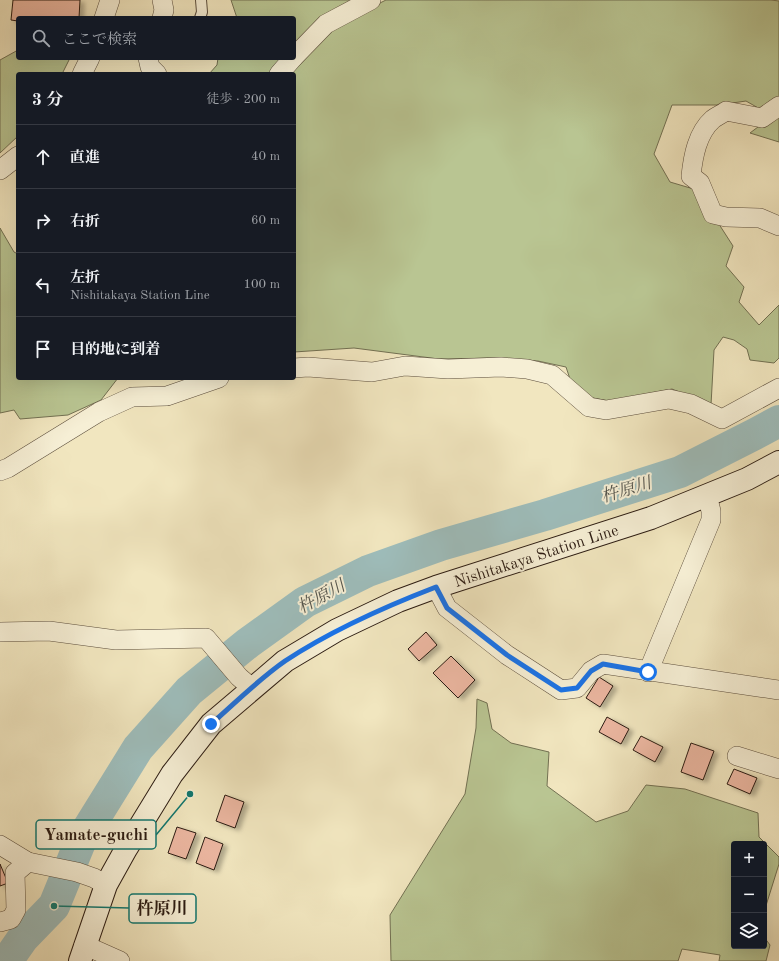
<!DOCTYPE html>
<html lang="ja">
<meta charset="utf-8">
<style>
body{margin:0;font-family:"Old Standard TT","Noto Serif JP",serif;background:#242831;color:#f1f3f6}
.controls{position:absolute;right:12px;bottom:12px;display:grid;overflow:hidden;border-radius:4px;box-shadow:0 4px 16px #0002}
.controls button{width:36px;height:36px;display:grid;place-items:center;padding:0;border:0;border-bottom:1px solid #363941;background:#171b24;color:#f1f3f6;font:20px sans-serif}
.stop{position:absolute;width:12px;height:12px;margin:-9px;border:3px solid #1a73e8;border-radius:50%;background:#fff}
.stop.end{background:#1a73e8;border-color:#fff;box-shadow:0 1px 4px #0008}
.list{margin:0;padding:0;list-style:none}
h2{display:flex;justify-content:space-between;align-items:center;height:52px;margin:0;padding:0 16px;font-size:17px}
h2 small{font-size:13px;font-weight:400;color:#9ea1a6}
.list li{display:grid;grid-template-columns:26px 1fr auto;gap:12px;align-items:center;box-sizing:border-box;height:64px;padding:0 16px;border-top:1px solid #363941}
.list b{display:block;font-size:15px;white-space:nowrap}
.list p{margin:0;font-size:13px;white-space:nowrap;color:#9ea1a6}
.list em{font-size:13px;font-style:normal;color:#9ea1a6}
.icon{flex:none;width:22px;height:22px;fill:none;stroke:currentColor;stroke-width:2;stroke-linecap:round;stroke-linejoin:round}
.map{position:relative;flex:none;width:779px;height:961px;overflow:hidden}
.search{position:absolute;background:#171b24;box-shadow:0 4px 16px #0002;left:16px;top:16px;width:280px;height:44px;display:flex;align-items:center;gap:10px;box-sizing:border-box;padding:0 14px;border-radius:4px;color:#9ea1a6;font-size:15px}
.panel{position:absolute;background:#171b24;box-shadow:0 4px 16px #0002;left:16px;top:72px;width:280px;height:308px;border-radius:4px}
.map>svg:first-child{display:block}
.green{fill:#b9c592;stroke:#727052}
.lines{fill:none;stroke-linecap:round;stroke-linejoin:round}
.river{stroke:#9ebdbb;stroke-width:32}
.building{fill:#ebb6a0;stroke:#2b1b12;filter:url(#shadow)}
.lane-casing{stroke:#5c4e3d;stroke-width:12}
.street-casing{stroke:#5c4e3d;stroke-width:20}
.secondary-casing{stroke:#2b1b12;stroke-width:24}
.lane{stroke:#f6efd5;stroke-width:10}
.street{stroke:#f6efd5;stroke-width:19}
.secondary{stroke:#f6efd5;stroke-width:22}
.route{stroke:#1a73e8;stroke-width:5}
.labels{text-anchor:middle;stroke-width:4;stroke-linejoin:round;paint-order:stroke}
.street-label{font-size:16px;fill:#2b1b12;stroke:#f6efd5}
.water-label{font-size:17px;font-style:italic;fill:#53544d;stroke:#f6efd5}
.leader{fill:none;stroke:#0f766e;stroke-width:1.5}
.callout-dot{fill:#0f766e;stroke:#f6efd5;stroke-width:1.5}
.callout{fill:#f6efd5;stroke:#0f766e;stroke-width:1.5}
.callout-label{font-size:17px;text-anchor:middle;font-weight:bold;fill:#2b1b12}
</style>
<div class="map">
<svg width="779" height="961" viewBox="0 0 779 961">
<defs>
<filter id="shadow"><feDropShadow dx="4.5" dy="2.5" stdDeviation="2" flood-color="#0004"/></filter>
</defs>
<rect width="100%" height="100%" fill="#f1e6bf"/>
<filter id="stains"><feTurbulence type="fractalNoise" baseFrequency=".005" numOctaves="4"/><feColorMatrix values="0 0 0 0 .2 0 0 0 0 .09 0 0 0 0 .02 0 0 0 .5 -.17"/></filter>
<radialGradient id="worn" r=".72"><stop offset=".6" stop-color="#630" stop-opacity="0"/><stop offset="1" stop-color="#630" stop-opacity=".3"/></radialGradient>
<!-- green -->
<g class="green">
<polygon points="231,0 362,0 294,52 294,18 237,18"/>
<polygon points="386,0 771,0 779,1 779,102 760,109 746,101 719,105 672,105 654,154 670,182 697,190 733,246 726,266 744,287 739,302 759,325 779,305 779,358 774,363 750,360 747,349 734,340 723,337 714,350 711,405 672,389 609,401 588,397 570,379 566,367 538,361 495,358 439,359 354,348 294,352 294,74 288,74 330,30 378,4"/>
<polygon points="18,50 18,58 70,58 62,74 18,74 18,136 0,153 0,60"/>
<polygon points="218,58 288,58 274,74 209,74 217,65"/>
<polygon points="779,111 779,142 750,133"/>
<polygon points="0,228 14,252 18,254 18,378 118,378 101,400 68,415 20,419 14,410 0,413"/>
<polygon points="477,699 487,703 492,729 511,743 549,752 547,786 596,822 628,811 646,785 685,789 758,813 759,837 779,857 779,864 764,912 764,844 734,844 734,946 764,946 764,937 770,945 766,961 719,961 720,955 682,949 678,961 391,961 390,915 465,794 476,728"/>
</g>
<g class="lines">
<!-- river -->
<polyline class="river" points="7,961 23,938 54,906 81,840 138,748 189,691 248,643 305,602 368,571 441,545 545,515 680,472 755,434 779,421"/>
</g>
<!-- building -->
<g class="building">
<polygon points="13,0 80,0 79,18 18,18 18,21 11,20"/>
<polygon points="426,632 437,645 419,661 408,649"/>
<polygon points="451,656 475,680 458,698 433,673"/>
<polygon points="599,677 613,686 600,707 586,698"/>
<polygon points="607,717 629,729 621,744 599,732"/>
<polygon points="641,736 663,747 655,762 633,750"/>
<polygon points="691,743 714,751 703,780 681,772"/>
<polygon points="734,769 757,778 750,794 727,784"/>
<polygon points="225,795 244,802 235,828 216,821"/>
<polygon points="177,827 196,833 186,859 168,853"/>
<polygon points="205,837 223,844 214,870 196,863"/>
<polygon points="0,864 8,883 0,886"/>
</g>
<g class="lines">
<!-- lane casing -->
<g class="lane-casing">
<polyline id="lane" points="200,18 202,12 201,0"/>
</g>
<!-- street casing -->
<g class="street-casing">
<g id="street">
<polyline points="104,18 110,0"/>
<polyline points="162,18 164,10 162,0"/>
<polyline points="294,57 326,24 371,0"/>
<polyline points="148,58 150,67 157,74"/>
<polyline points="82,74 90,58"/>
<polyline points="279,74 293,58"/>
<path d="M779 106 762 118 726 111C722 114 717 116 713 119 697 133 693 157 691 176L700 183 713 214 726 217 760 218 779 226"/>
<polyline points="0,170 18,156"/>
<polyline points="294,368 308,367 372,372 405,366 448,369 501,367 527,369 552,375 589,407 606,410 669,399 691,404 722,419 779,388"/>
<polyline points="0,471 8,468 99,412 132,397 167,396 219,378"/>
<polyline points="436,587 447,608 507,655 561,690 577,688 591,671 603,664 779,690"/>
<polyline points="0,632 49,631 116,640 206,638 239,677 252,688"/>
<polyline points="648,672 711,520 711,511 707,495"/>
<polyline points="737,756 779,769"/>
<polyline points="0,845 28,862 77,872 94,878 106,885"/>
<polyline points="0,922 11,919 16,910 15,873 28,862"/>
<polyline points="84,945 120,961"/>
</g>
</g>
<!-- secondary casing -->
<g class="secondary-casing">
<polyline id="secondary" points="80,961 106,885 126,849 172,774 211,724 285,661 337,630 398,601 436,587 651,518 747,479 779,462"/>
</g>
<!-- lane -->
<use href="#lane" class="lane"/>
<!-- street -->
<use href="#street" class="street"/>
<!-- secondary -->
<use href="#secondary" class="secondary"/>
</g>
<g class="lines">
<!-- route -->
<path class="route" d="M211 724C235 703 259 679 285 661 332 630 384 607 436 587L447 608 507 655 561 690 577 688 591 671 603 664 648 672"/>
</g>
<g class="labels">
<!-- street labels -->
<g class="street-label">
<text transform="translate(536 555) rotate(-18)" y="6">Nishitakaya Station Line</text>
</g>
<!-- water labels -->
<g class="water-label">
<text transform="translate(626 489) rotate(-17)" y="6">杵原川</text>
<text transform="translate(321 596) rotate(-29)" y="6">杵原川</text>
</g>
</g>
<!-- callouts -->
<path class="leader" d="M190 794L156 835M54 906L129 908"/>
<g class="callout-dot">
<circle cx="190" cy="794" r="4"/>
<circle cx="54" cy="906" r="4"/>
</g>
<g class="callout">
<rect x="36" y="820" width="120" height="29" rx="4"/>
<rect x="129" y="894" width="67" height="29" rx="4"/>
</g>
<g class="callout-label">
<text x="96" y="840">Yamate-guchi</text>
<text x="162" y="914">杵原川</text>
</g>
<rect width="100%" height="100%" filter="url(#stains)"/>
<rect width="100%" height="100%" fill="url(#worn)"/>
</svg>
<div class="controls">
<button>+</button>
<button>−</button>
<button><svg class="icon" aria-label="layers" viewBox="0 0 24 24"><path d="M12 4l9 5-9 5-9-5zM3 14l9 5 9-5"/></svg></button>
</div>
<div class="stop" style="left:648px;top:672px"></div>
<div class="stop end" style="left:211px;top:724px"></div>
<div class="search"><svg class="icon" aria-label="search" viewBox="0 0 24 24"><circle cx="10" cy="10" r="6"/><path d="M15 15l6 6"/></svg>ここで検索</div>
<section class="panel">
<h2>3 分<small>徒歩 · 200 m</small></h2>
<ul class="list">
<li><svg class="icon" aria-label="ahead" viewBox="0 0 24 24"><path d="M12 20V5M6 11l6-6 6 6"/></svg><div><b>直進</b></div><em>40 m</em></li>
<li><svg class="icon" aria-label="right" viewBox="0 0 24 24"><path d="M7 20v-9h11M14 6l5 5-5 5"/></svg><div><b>右折</b></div><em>60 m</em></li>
<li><svg class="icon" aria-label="left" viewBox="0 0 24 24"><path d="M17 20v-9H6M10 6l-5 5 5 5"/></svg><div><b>左折</b><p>Nishitakaya Station Line</p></div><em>100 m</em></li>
<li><svg class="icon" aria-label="arrive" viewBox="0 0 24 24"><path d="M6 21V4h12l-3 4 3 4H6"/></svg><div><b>目的地に到着</b></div></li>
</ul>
</section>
</div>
